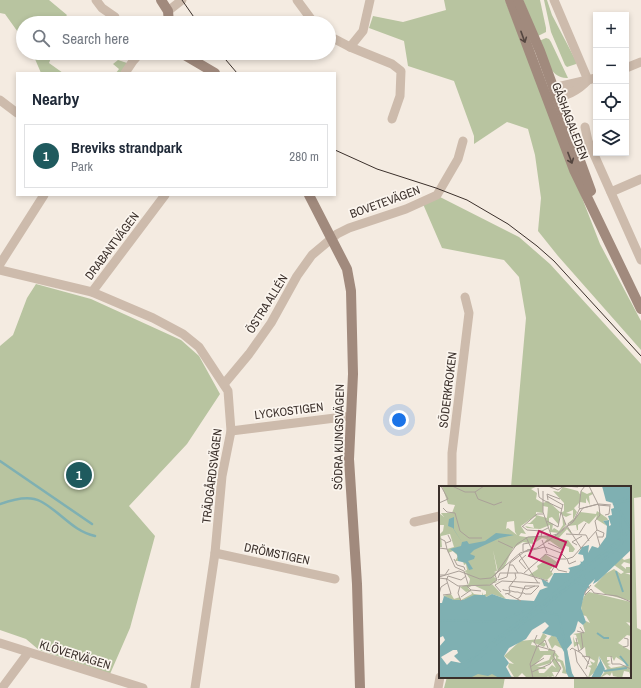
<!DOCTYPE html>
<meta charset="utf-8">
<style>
body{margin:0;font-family:"Archivo Narrow",sans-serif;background:#f6f6f7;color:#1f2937}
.controls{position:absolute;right:12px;top:12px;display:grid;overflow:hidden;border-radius:0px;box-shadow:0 2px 6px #0003}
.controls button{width:36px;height:36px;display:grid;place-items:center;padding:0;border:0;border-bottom:1px solid #e0e1e3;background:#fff;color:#1f2937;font:20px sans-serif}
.you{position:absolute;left:399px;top:420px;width:14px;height:14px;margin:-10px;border:3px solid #fff;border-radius:50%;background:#1a73e8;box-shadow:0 0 0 6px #1a73e833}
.badge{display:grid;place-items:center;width:26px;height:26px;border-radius:50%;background:#1f5a5e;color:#fff;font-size:13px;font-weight:700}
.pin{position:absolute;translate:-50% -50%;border:2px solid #fff;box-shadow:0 1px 4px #0006}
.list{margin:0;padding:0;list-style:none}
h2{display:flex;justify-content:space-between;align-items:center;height:52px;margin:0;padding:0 16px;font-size:17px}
h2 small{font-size:13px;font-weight:400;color:#747a83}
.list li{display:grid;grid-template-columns:26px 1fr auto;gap:12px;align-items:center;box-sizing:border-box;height:64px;margin:0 8px 8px;padding:0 8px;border:1px solid #e0e1e3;border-radius:0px}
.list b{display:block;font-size:15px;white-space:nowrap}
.list p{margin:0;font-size:13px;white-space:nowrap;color:#747a83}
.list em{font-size:13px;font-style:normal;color:#747a83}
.icon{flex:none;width:22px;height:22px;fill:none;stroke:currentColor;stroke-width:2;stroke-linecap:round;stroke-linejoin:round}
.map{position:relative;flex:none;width:641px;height:688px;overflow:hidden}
.search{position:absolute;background:#fff;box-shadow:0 2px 6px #0003;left:16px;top:16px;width:320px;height:44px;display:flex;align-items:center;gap:10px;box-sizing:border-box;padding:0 14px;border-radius:22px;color:#747a83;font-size:15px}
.panel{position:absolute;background:#fff;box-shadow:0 2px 6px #0003;left:16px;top:72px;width:320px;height:124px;border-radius:0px}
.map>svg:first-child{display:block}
.green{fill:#b8c4a0}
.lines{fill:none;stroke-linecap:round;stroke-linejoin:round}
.stream{stroke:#7fb0b2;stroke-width:2.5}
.street{stroke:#cdbbac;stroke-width:9}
.secondary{stroke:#a18a7d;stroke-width:10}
.tram{stroke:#3b302b;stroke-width:1}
.oneway{stroke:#544640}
.labels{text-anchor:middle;stroke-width:3.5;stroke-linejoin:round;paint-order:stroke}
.street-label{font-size:12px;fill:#3b302b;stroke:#fbf5ee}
.inset-river{fill:none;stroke:#7fb0b2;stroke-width:2}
.inset-road{fill:none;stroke:#aaa098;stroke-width:1}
.view{fill:#c2185b;fill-opacity:0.15;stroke:#c2185b;stroke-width:2}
.inset-edge{fill:none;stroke:#3b302b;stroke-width:2}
</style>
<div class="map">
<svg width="641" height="688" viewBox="0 0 641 688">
<rect width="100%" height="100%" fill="#f4ebe1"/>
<!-- green -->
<g class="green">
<polygon points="0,0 49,0 67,15 61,23 23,23 23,34 20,35 5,14 0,13"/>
<polygon points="444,0 505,0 600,244 641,321 641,350 558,256 538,231 541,198 535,155 528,129 507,122 474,144 474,136 454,81 408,66 404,41 369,28 373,16 403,22 446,10"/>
<polygon points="523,0 540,0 546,28 546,32 538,36"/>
<polygon points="544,0 547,0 552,15 576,61 576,64 567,67 565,65 551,32"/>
<path d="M546 38 549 39 551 42 568 78C549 79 545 55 539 41Z"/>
<polygon points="35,53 53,53 49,63 63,73 41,73 35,59"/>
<polygon points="118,60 127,63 122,73 116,73 119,69 113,64"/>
<polygon points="440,197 519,237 550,264 641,364 641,497 634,498 637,628 641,630 641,688 574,688 574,677 630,677 630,487 511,487 526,318 519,277 504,260 442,248 423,204"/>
<polygon points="36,284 91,299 181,340 199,356 220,394 187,444 129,506 155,536 130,628 110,674 39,650 26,639 0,630 0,346 13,335 27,298"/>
<polygon points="447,677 505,677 503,688 444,688"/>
</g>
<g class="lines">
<!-- stream -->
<g class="stream">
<polyline points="0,461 92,524"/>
<path d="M0 504C11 500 29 495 40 501 60 511 72 531 95 536"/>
</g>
<!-- street -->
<g class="street">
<polyline points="96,0 102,8 115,17"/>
<polyline points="297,0 314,23"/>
<polyline points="554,0 588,80"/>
<polyline points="168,11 182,0"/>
<polyline points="329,36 350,47 363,31 370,0"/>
<polyline points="350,47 392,64 401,71 400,96 392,119"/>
<polyline points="626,68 641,62"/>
<polyline points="125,73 133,61 140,53"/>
<polyline points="549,93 553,88 596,78"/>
<path d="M550 96C564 99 579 90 588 80"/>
<polyline points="0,100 17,113"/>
<polyline points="585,127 588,141 641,260"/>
<polyline points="611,192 641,179"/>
<polyline points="0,264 44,195"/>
<polyline points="0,270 92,292 153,318 183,334 199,347 228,391 231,431 222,476 215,553 195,688"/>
<polyline points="92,292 165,195"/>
<polyline points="224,384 249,354 271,323 297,276 312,255 337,234 349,228 406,209 437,195 458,159 463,141"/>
<polyline points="231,431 351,416"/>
<polyline points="452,487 452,453 469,313 465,297"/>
<polyline points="414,522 440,516"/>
<polyline points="215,553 335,579"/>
<polyline points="0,643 143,688"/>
<polyline points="2,688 28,653"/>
<polyline points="438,688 440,677"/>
</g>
<!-- secondary -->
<g class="secondary">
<polyline points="161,0 168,11 169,23"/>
<polyline points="510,0 574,170 641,309"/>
<polyline points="518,0 540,51 591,191"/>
<polyline points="181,53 215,73"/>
<polyline points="309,195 347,269 351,291 353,374 349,459 357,584 360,688"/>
</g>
<!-- tram -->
<g class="tram">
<polyline points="182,0 198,23"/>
<polyline points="220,53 237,73"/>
<polyline points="335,150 377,169 436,188 467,200 508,224 537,246 554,261 641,356"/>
</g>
</g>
<!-- one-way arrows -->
<defs><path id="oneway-shaft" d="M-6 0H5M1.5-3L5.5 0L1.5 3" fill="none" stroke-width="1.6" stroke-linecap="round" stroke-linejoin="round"/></defs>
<g class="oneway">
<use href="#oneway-shaft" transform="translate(523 37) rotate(70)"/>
<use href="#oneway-shaft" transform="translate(570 158) rotate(69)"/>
</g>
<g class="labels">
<!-- street labels -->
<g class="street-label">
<text transform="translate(570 121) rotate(69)" y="4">GÅSHAGALEDEN</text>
<text transform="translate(385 202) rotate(-20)" y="4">BOVETEVÄGEN</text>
<text transform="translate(112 246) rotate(-53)" y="4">DRABANTVÄGEN</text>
<text transform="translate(267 304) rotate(-58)" y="4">ÖSTRA ALLÉN</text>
<text transform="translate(448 390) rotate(-83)" y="4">SÖDERKROKEN</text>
<text transform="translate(289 411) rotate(-7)" y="4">LYCKOSTIGEN</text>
<text transform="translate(339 437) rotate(-89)" y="4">SÖDRA KUNGSVÄGEN</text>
<text transform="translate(212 476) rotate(-83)" y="4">TRÄDGÅRDSVÄGEN</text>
<text transform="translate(277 554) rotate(12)" y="4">DRÖMSTIGEN</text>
<text transform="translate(75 655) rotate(17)" y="4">KLÖVERVÄGEN</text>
</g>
</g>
<!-- overview -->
<g transform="translate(439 486)">
<rect width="192" height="192" fill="#f4ebe1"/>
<path d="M3 0H99L92 3 98 7 97 13 104 17 109 15 122 27 125 25V17L114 5 120 6 124 1 139 5 142 10V5L148 8 153 6 152 3 154 8 150 10 151 19 147 12V17L141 16 135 22 138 26 133 36 128 38 134 33V24L127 27 133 28 127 31 123 29 127 39 120 47 111 46V39L101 43 88 42 86 40 95 42 94 38H87L91 37 97 31 96 30 82 40 87 48 82 47 80 50 87 51 115 50 123 45 128 41 131 44 132 46V48L128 43 119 53 129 54 136 63 134 66H130V61L125 59 124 64 111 55 105 57 108 53 103 52 97 56V53L95 55 94 53V58L84 56 74 62 65 82 59 86 54 64 58 85 55 86 58 87 55 91 58 93 56 96 62 95 48 99 53 98 67 113 53 108 47 111 39 109 24 114 17 115 4 110 12 108 15 113 21 111 22 114 33 108 32 105 27 106 21 101 30 98 31 93 26 86 29 87 25 85 28 84 27 78 25 79 24 75H16L19 70 14 65 9 67 8 63 15 61 11 48 2 50 3 61H0V49L4 45 5 39H0V27L5 31 2 27H13L16 19 9 18ZM104 20 109 21 108 32 97 29V26L104 27ZM120 27 123 28 124 39 120 45 115 42 113 44 114 38 110 36V32L113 31 120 39ZM75 35 76 46 78 49 69 42 67 43 68 36ZM34 99 47 105V108L44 109V106L43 109 35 108 29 102ZM158 25 168 32 169 34 164 35 168 40 157 33 158 29 150 38 145 35 139 39V44L132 45 138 44 137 39 129 40 141 26 157 28ZM106 68 118 76 111 84 114 88 108 94 90 89 99 83 98 80 104 76 102 73ZM183 72 185 74 192 72V78L185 76 182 79 187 83V81H192V87H186L192 89V115L166 108 155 100 166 88 175 83 182 88 185 86 175 79ZM150 106 192 116V137L187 136 192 141V150L188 149 179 157 192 165V191L190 186 185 185 183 192 174 190 173 186 171 190 168 188 161 192 168 183 160 170 157 185 149 192 152 182 149 180 153 179 151 175 155 177 156 175 147 170 146 161 142 164 140 158 135 161 134 150 136 156H139L137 149 134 148 146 146 144 139 147 135 151 137 147 130 143 129 142 119 145 110ZM168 171H173L175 175 177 171 189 179 172 182 169 179 172 178 168 177 171 174H168ZM104 147 108 150 104 156 107 158 105 161 93 156 92 159 99 160 101 165H109L110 162 116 166 120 171 118 172 124 175 128 188 123 187 124 183 121 176 117 175V170L115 171 122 182 120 186H113L116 192 114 190 110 192 109 190 108 192H88L83 187 78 192H11L31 181 75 191 69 181 70 177 75 178 65 170 81 155 101 153ZM105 169H112L110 174 96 179ZM112 173 117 182 113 179 105 187H100L99 183H107L106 181H98L112 177ZM113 149 117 151 124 163 116 159 113 163 109 154Z" fill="#b8c4a0" fill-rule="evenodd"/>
<path d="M163 0H192V64L159 95 154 98 156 93 150 99 145 109 142 122 147 136 144 139 139 135 136 145 131 150 133 157 128 163 131 184 136 192H130L127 186 125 166 117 151 103 147 110 140 106 136 93 144 87 153 70 162 65 170 70 177 67 181 73 192H60L53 188 49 190 39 188 31 192H0V161L6 154 4 150 0 152V117H3L5 110 15 114H24L35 109H46L47 111 53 108 67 113 95 115 101 104 109 101 105 100 102 92 110 97 115 87H130L131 84 129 82 140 79 145 74 144 69 139 68 143 61 150 59 149 67 153 60 159 62 167 51 168 40 164 35 170 34V40L172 39 169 30 173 29 172 23 175 22 174 17 167 15ZM14 164H18L19 167 15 170 22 177 12 175 8 179 2 171ZM15 31V44L23 56 28 55 30 58 46 55 57 47 75 49 61 52 35 64 31 68 36 70 35 73 29 75 34 83 30 84 27 77 19 75 18 68 11 63 22 60 23 56 14 42 9 40 10 33ZM160 170 166 183 161 192H152L161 175Z" fill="#7fb0b2" fill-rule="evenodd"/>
<path class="inset-river" d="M175 17 192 10M177 17 192 14M179 22 192 43M177 85 184 106M146 86 143 77 152 81M144 88 162 74M136 96 149 101 144 89M100 125 120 129 133 192M0 134 59 136 95 121M70 144 192 44M158 147 165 152H170M45 166 99 126M181 170 189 180M165 185 188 182M0 191 25 178 192 49M2 192 32 176M5 192 27 181 55 157M8 192 27 182 183 59 181 25 174 17"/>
<path class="inset-road" d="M13 0 26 6H36L45 0M109 0 119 4 125 0M126 0 139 1M99 2 100 11 104 14 123 23M104 5V26L112 49M36 6 39 13 55 19 63 16M108 10 124 19M109 14 108 8 121 13M0 17 9 13 2 0M124 18 122 26 127 39M159 19 171 20 170 28 166 29M4 22 8 26 16 27 21 45 30 52H43M140 22 142 5 146 0M140 23 159 18M108 35 119 41 122 26M129 38 135 34 141 22M83 40 88 44 103 45M128 40 142 62M83 41 98 28H104M158 44 165 47 164 51H159M157 46 161 60M127 48 147 49 150 55M140 48 147 37M87 51 93 64M102 51 103 45 109 42M108 51 118 48 130 38M0 52 6 55 8 63M103 54 108 67M59 55 74 62M7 57 12 55 9 49M109 57 124 64 122 67M138 59 133 56 143 50M0 62 8 63 16 81 25 85 29 98M88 64 98 62 119 48 134 36 144 22 160 18 172 19M84 65V58L90 57M80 68 99 97M87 69 80 75 87 83M15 73 18 79 25 81 26 84M128 73 130 78 137 75M70 79H74L79 87M116 79 119 84 128 86M112 86 120 73H127M85 87 107 68 120 73 123 68M0 89H6L10 83M0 91 20 85 41 93 52 92 81 67 92 63M0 92 8 93 19 100 51 99 58 94 56 89 78 58 89 51 109 50M59 92 61 87H82L109 95M8 93 9 90 22 94 27 90M59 94 68 91 71 77 85 66 106 61 122 67 128 73 134 71 158 44 156 35 161 29 160 20 150 0M152 99 146 106V109L152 103 155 107 178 110 192 116M21 100 19 107 22 115M28 100 32 104 42 105M71 100 88 103 96 100M64 103V104L72 105 76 106H79L81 107H85L86 108H92L100 100H86L85 103H84V104L83 107 81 111 78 113M62 106 56 99 63 95 101 97M0 108 2 101 8 97M66 108 71 107 70 101 77 92 76 87M69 108 82 115M4 109 12 108 7 92M22 111 32 104M138 145 145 147 141 141M98 149 95 156 98 160 116 165 114 170 122 182 116 192M137 152 140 166M99 160 106 154 109 162M184 161 189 160V153L185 152M131 164 133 162 142 167 150 178M136 164 138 176 149 192M140 165 144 162 142 147M143 170 151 171 147 183M172 170 173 178H181L192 183M91 181 105 172M93 186 111 178 115 173M94 192 91 178 98 160"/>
<path class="view" d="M100 45 127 56 117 81 90 70Z"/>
<rect width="192" height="192" class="inset-edge"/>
</g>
</svg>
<div class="controls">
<button>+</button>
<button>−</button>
<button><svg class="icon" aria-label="locate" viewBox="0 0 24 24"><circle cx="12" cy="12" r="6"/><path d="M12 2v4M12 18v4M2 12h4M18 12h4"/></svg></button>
<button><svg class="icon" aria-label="layers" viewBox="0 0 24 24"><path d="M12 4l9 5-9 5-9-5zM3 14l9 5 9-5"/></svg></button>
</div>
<div class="you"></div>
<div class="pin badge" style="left:79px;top:475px">1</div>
<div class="search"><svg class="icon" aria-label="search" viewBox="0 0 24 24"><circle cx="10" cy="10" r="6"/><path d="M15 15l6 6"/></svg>Search here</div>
<section class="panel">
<h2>Nearby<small></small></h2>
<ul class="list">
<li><span class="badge">1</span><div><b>Breviks strandpark</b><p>Park</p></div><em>280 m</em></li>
</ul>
</section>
</div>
